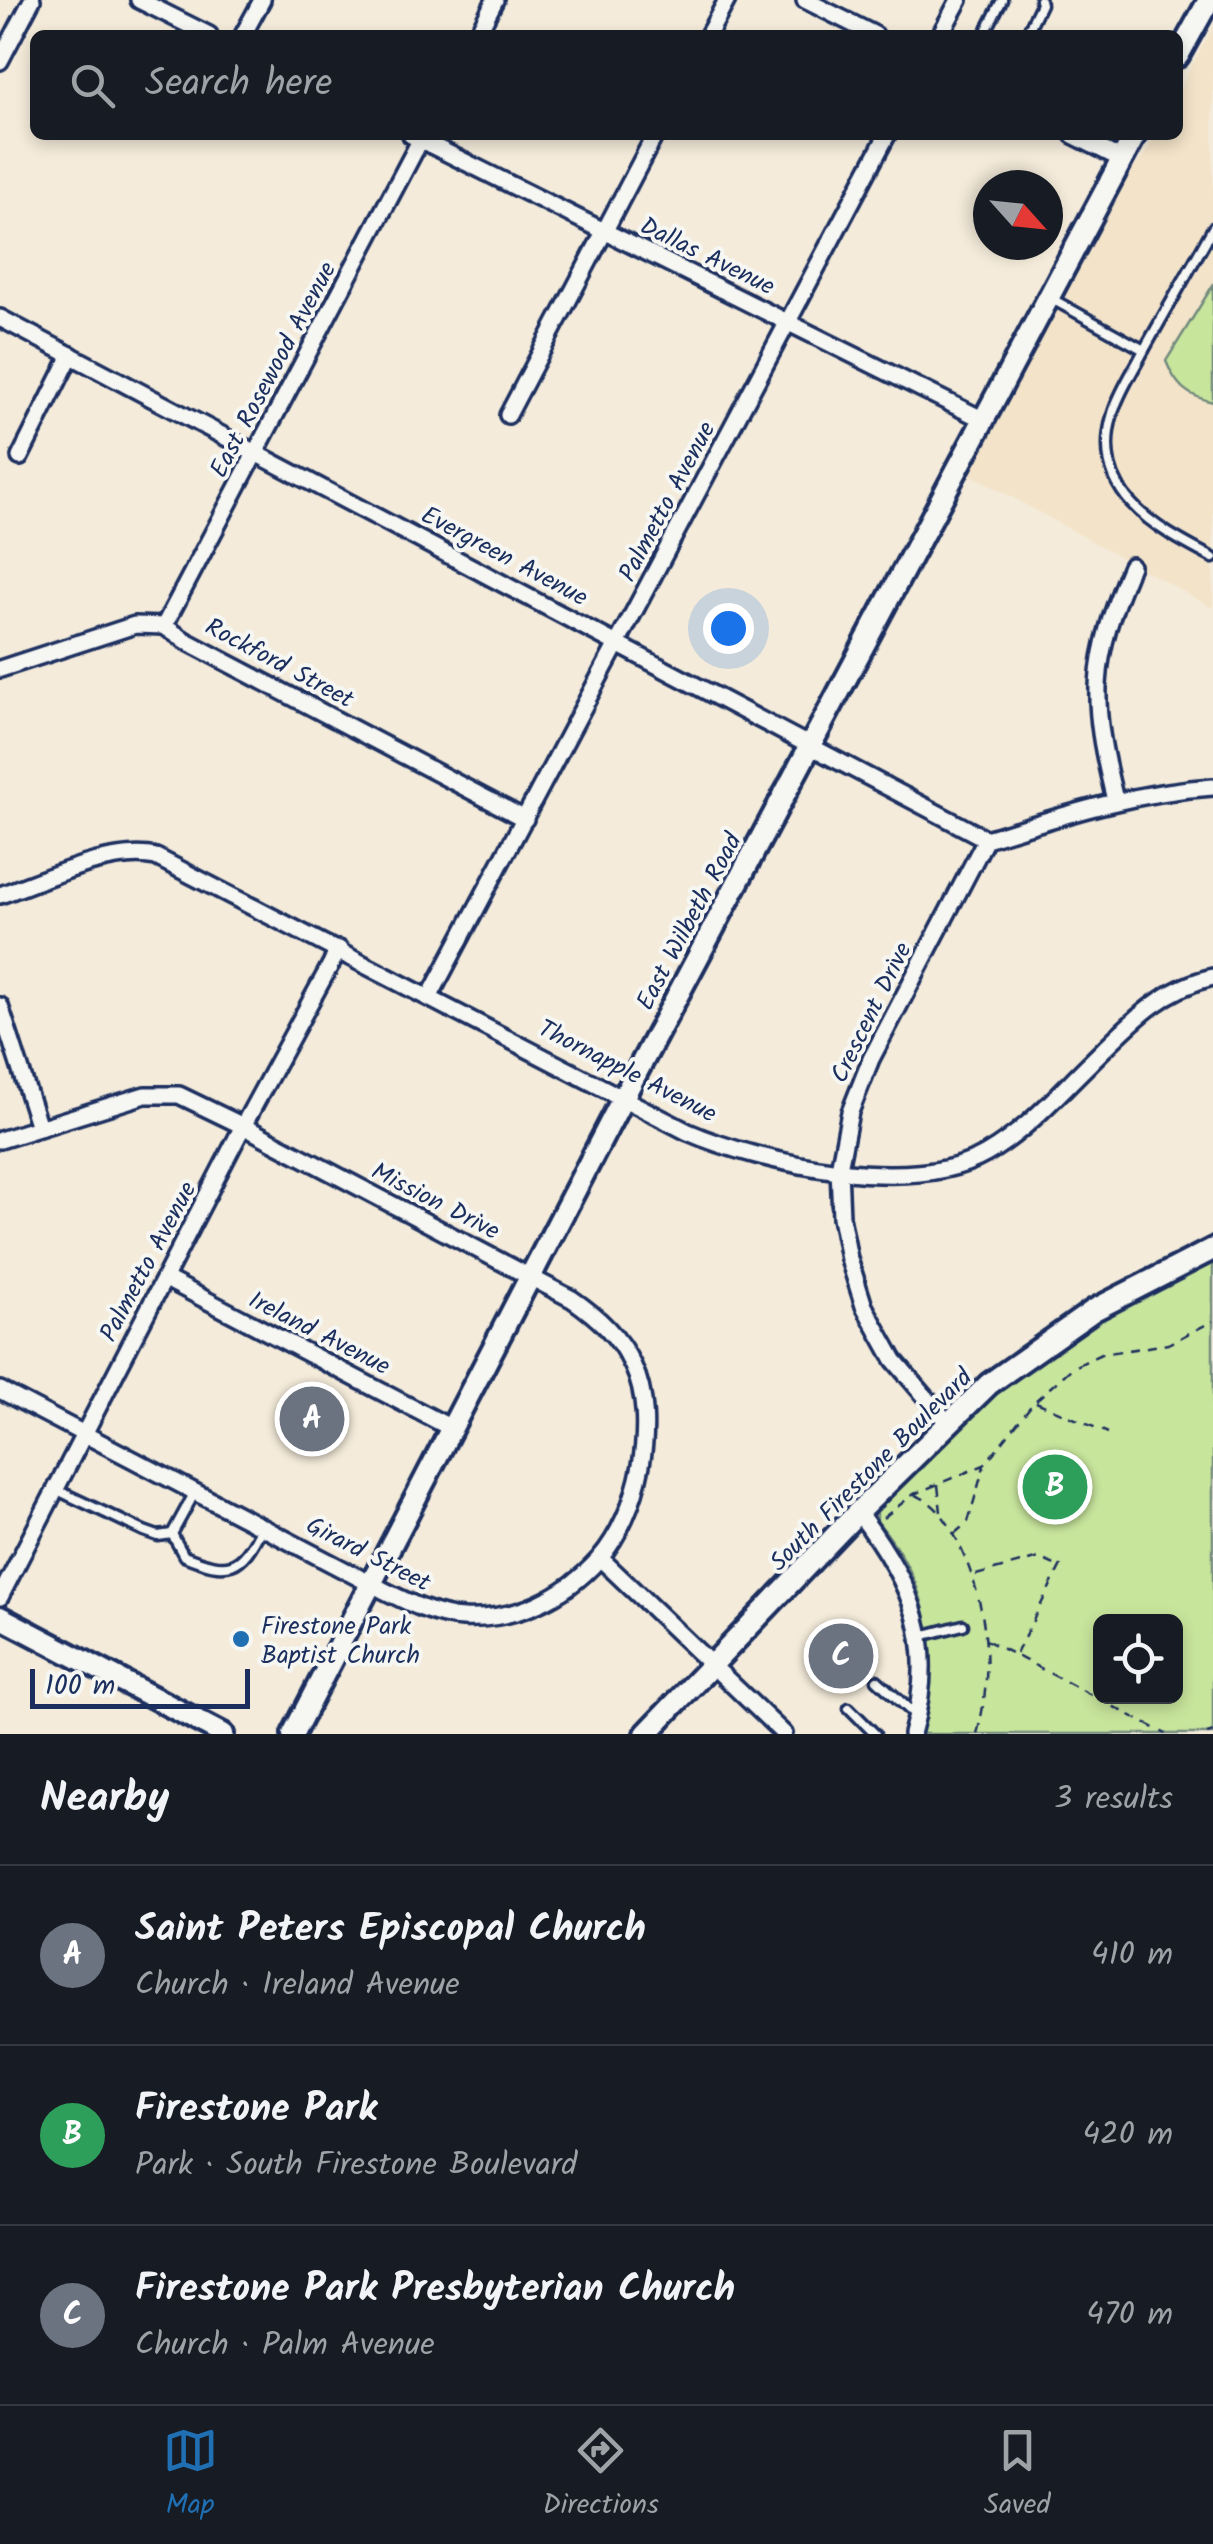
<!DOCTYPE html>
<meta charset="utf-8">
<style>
body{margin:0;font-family:Kalam,sans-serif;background:#242831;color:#f1f3f6}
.controls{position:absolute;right:30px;bottom:30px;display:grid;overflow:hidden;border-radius:15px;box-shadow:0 5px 15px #0003}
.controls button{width:90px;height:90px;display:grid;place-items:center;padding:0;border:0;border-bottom:2px solid #363941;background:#171b24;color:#f1f3f6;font:50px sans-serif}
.compass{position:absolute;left:973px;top:170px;width:90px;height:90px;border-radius:50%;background:#171b24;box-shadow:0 5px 15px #0003;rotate:117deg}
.scale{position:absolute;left:30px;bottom:25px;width:220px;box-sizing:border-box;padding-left:10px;border:5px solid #1b2f5e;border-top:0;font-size:28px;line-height:35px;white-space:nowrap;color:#1b2f5e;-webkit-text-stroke:8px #f6f6f2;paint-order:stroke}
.you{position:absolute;left:728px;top:628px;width:35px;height:35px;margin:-25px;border:8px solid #fff;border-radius:50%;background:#1a73e8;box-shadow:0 0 0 15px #1a73e833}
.badge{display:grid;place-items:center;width:65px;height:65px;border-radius:50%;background:#1f6fb2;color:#fff;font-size:32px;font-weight:700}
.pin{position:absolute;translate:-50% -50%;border:5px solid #fff;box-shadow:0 2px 10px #0006}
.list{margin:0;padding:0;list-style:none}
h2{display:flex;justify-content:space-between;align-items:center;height:130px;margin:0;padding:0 40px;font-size:42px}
h2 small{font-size:32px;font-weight:400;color:#9ea1a6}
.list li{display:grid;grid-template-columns:65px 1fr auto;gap:30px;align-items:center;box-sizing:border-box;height:180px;padding:0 40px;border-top:2px solid #363941}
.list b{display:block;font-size:38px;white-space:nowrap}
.list p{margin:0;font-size:32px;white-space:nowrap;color:#9ea1a6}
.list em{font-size:32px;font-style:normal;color:#9ea1a6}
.icon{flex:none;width:55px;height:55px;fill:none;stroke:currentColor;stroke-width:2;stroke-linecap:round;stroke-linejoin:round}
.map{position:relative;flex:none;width:1213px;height:1734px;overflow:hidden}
.search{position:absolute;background:#171b24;box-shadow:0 5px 15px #0003;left:30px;right:30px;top:30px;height:110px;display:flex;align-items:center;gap:25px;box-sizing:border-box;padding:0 35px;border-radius:15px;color:#9ea1a6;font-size:38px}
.sheet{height:670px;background:#171b24}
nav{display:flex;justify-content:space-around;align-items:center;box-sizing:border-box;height:140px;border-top:2px solid #363941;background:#171b24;font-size:28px;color:#9ea1a6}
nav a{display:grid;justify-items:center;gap:5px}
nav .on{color:#1f6fb2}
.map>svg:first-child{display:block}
.built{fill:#f3e3c9}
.green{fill:#c8e59c;stroke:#728a7d;stroke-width:2.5;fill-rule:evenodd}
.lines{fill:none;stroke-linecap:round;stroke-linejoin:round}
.lane-casing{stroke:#1b2f5e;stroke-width:15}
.street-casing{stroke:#1b2f5e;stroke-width:22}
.secondary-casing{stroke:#1b2f5e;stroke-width:28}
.path{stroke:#1b2f5e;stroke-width:2.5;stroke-dasharray:10 8;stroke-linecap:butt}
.lane{stroke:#f6f6f2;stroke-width:8}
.street{stroke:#f6f6f2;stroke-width:15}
.secondary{stroke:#f6f6f2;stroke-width:20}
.poi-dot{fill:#1f6fb2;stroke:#f6f6f2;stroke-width:4}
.labels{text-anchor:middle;stroke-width:8;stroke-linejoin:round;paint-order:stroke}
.street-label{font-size:25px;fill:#1b2f5e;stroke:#f6f6f2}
.poi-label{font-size:25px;fill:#1b2f5e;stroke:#f6f6f2;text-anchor:start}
</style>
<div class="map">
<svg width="1213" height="1734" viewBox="0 0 1213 1734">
<rect width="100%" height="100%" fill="#f4ebda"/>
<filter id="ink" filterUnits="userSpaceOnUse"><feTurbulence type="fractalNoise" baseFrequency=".01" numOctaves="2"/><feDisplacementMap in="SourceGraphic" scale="20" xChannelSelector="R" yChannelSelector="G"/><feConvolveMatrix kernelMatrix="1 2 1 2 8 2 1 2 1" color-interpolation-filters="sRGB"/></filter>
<g filter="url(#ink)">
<!-- built -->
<polygon class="built" points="1213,27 1213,608 968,473 1123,180 1144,156 1155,135 1178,135 1178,92"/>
<!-- green -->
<g class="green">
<path d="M1213 285V402C1187 396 1176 386 1166 361Z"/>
<path d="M1213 1260V1734H920C940 1654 932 1586 877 1521V1507C920 1464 962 1418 1010 1380 1072 1331 1142 1295 1213 1260ZM1100 1622H1176V1696H1100Z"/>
</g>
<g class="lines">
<!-- lane casing -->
<g class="lane-casing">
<g id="lane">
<polyline points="984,35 1002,0"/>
<polyline points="1026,35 1041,4 1040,0"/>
<path d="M1052 299 1144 350C1134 370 1119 392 1113 413 1089 493 1154 527 1213 558"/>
<polyline points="1144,350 1213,228"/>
<polyline points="57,1490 144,1531 158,1536 172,1534"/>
<path d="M195 1492 172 1534 184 1556C229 1574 241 1571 262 1527"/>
<polyline points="921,1636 963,1625"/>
<polyline points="877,1680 914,1714"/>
<polyline points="849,1708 875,1734"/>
</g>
</g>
<!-- street casing -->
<g class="street-casing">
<g id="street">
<polyline points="139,0 209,35"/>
<polyline points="805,0 875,35"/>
<polyline points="243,35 262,0"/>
<polyline points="477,35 495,0"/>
<polyline points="708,35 727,0"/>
<polyline points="940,35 959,0"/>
<polyline points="0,61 32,0"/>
<polyline points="411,135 982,419"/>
<polyline points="1073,135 1121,159"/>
<polyline points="0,318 986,839"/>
<polyline points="508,415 655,135"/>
<polyline points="20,457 71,355"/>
<polyline points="164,626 423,135"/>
<polyline points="0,669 135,625 164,626 186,641 525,819"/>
<path d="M1115 800C1090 699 1090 663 1131 566"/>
<path d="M0 895C44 880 111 847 156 857L688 1132C762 1164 913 1196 986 1154 1026 1131 1057 1095 1090 1063 1128 1026 1160 989 1213 977"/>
<polyline points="430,996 887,135"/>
<polyline points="0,1006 39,1127"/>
<path d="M0 1140 145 1095H179L243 1126 572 1299C598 1317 619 1336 633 1366 659 1421 639 1514 599 1559 564 1598 515 1621 463 1618 431 1616 400 1598 371 1584L0 1390"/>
<polyline points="166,1279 451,1428"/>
<path d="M947 1422 894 1360 864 1306 849 1259 841 1217 839 1169 850 1112 871 1059 986 839C1061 816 1133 792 1213 787"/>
<path d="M858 1512C913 1584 938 1644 912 1734"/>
<polyline points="600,1558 784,1734"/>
<polyline points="0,1597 243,1126 339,949"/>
</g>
</g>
<!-- secondary casing -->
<g class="secondary-casing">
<g id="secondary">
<polyline points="1178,56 1209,0"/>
<polyline points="0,1617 223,1734"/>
<polyline points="293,1734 623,1098 1135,135"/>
<polyline points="646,1734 858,1512 989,1384 1094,1310 1213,1249"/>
</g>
</g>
<!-- path -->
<g class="path">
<polyline points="1036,1402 1108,1433"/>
<polyline points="938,1485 941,1512"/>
<path d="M915 1495C935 1502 947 1520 956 1538 987 1600 995 1667 977 1734"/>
<polyline points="883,1518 914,1494 984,1465 1034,1402 1072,1368 1101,1354 1168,1344 1213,1321"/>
<polyline points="954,1534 968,1522 984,1466"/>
<polyline points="976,1575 1039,1558 1059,1567"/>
<polyline points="986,1640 1166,1734"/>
<polyline points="1016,1654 1061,1565"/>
<polyline points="1207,1734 1213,1732"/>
</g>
<!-- lane -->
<use href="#lane" class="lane"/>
<!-- street -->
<use href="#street" class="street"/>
<!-- secondary -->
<use href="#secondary" class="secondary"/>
</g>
</g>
<!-- markers -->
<circle class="poi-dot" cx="241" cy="1639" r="10"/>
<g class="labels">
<!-- street labels -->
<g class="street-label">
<text transform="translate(708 255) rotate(26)" y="9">Dallas Avenue</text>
<text transform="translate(272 369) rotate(-62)" y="9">East Rosewood Avenue</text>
<text transform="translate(666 501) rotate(-62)" y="9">Palmetto Avenue</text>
<text transform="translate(505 555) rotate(28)" y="9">Evergreen Avenue</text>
<text transform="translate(280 662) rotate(28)" y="9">Rockford Street</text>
<text transform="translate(688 921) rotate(-62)" y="9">East Wilbeth Road</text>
<text transform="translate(870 1012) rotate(-64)" y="9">Crescent Drive</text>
<text transform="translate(628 1070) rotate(27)" y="9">Thornapple Avenue</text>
<text transform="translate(436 1200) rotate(27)" y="9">Mission Drive</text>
<text transform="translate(147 1261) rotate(-62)" y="9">Palmetto Avenue</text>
<text transform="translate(320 1332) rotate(27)" y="9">Ireland Avenue</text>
<text transform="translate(870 1469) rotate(-45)" y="9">South Firestone Boulevard</text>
<text transform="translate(369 1553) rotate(27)" y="9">Girard Street</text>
</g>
<!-- poi labels -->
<g class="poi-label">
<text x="261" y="1634">Firestone Park<tspan x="261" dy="29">Baptist Church</tspan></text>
</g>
</g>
</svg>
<div class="controls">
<button><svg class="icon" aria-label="locate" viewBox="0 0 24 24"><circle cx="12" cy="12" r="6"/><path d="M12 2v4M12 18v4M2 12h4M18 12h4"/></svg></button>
</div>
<svg class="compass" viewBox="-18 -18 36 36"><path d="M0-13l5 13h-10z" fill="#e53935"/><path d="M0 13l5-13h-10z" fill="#9ea1a6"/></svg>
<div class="scale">100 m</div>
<div class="you"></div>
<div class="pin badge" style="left:312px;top:1419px;background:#6b7280">A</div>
<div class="pin badge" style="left:1055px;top:1487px;background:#2e9e5b">B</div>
<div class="pin badge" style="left:841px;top:1656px;background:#6b7280">C</div>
<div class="search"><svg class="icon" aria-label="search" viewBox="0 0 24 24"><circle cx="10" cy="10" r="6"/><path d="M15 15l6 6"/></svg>Search here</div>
</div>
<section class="sheet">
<h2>Nearby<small>3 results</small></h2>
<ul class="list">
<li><span class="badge" style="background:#6b7280">A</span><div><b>Saint Peters Episcopal Church</b><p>Church · Ireland Avenue</p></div><em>410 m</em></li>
<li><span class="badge" style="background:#2e9e5b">B</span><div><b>Firestone Park</b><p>Park · South Firestone Boulevard</p></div><em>420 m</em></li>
<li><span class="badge" style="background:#6b7280">C</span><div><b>Firestone Park Presbyterian Church</b><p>Church · Palm Avenue</p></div><em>470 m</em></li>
</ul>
</section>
<nav>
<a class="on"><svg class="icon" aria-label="map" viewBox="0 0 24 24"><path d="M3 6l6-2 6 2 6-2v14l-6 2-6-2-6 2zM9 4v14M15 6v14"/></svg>Map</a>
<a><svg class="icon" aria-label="directions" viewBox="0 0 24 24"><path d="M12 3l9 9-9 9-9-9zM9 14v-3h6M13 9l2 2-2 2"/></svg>Directions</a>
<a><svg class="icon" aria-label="saved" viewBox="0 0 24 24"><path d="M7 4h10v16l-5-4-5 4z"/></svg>Saved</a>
</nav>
